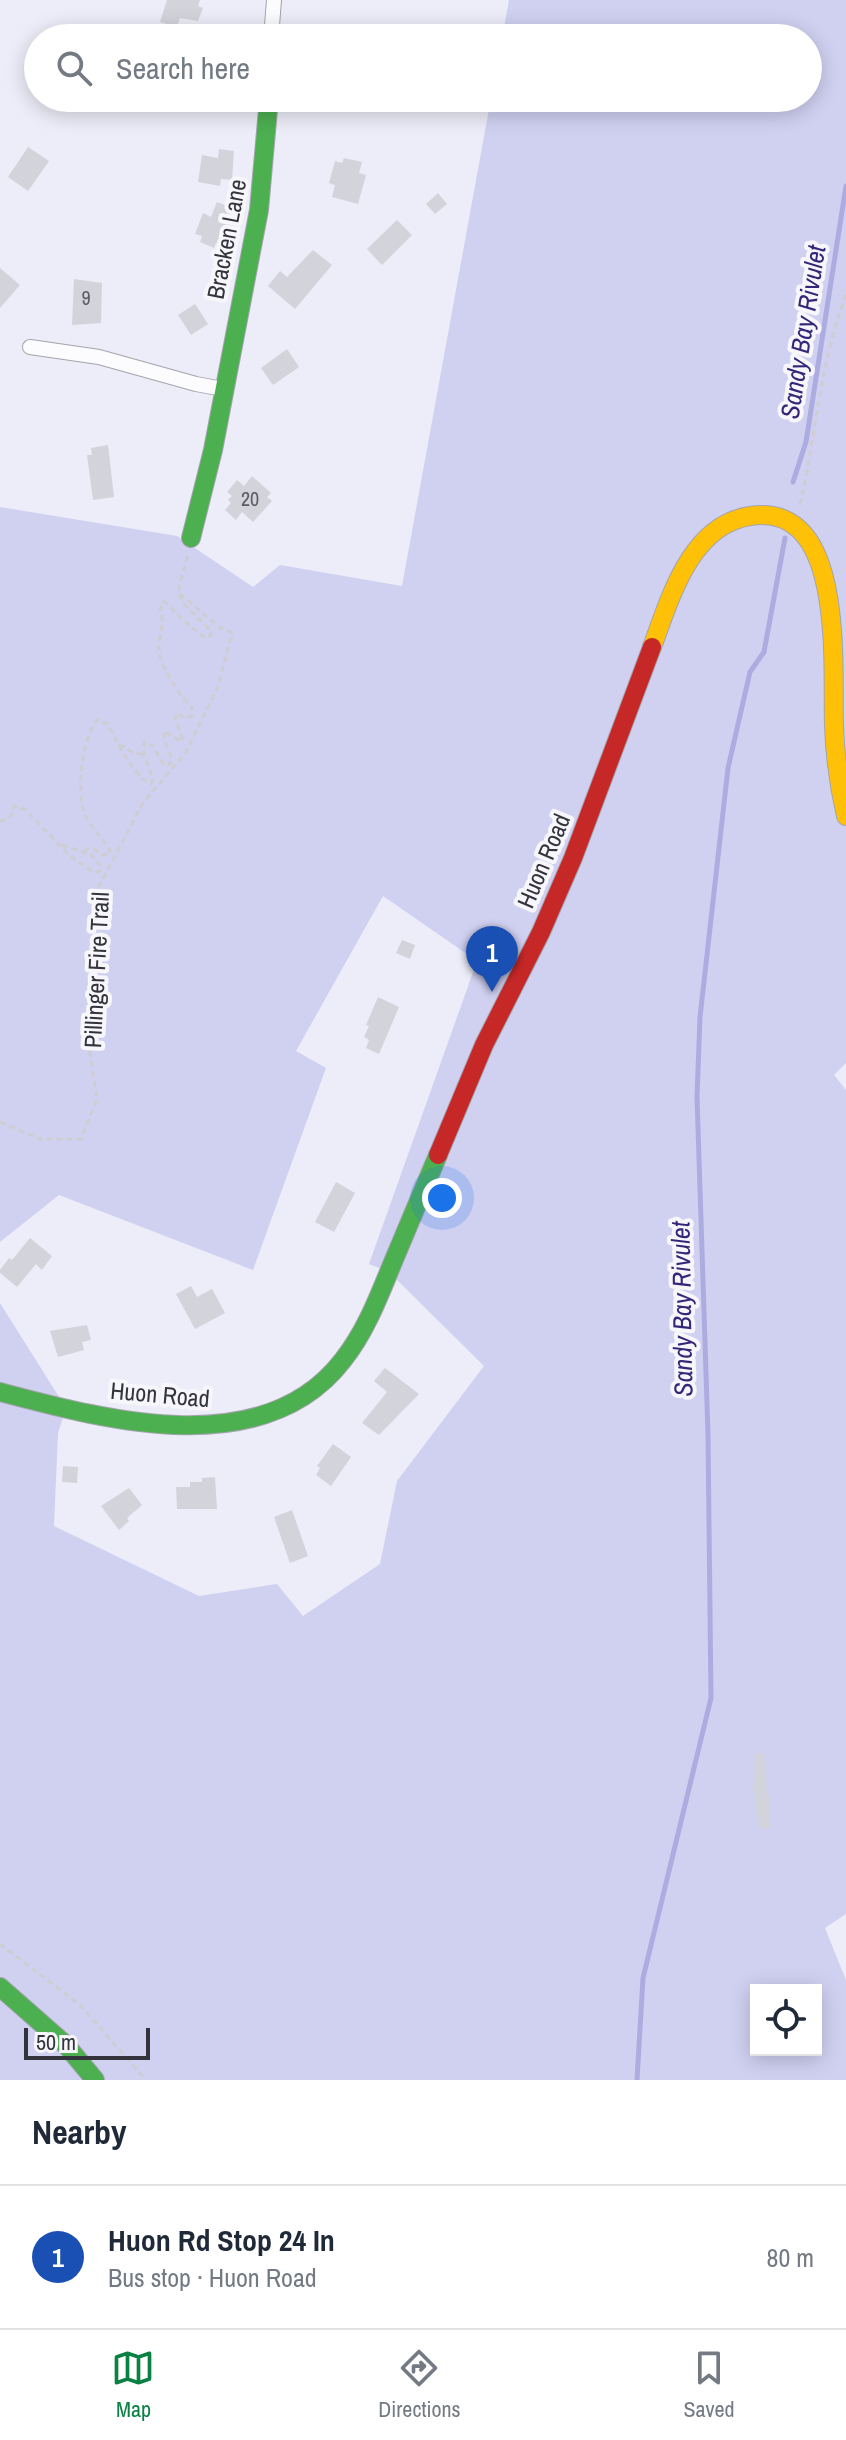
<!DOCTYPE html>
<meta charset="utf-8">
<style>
body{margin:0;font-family:"Archivo Narrow",sans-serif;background:#f6f6f7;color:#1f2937}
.controls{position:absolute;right:24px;bottom:24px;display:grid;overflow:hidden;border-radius:0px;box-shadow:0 4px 20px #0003}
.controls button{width:72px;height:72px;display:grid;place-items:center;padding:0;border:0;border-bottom:2px solid #e0e1e3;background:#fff;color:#1f2937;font:40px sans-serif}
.scale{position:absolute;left:24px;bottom:20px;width:126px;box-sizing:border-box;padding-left:8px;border:4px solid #33333c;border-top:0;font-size:22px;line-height:28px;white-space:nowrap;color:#33333c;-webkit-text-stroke:6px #f6f6fb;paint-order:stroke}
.you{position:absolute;left:442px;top:1198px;width:28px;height:28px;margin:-20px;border:6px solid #fff;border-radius:50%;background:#1a73e8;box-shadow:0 0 0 12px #1a73e833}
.badge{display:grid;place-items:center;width:52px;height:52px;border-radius:50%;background:#0b8043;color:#fff;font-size:26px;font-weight:700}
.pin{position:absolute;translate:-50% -66px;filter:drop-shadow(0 2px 4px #0008)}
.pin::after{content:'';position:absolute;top:42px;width:28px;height:24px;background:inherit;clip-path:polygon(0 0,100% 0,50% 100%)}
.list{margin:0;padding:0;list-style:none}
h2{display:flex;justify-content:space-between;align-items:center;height:104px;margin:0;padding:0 32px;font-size:34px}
h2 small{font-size:26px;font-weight:400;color:#747a83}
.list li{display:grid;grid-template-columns:52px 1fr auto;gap:24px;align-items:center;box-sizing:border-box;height:144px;padding:0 32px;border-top:2px solid #e0e1e3}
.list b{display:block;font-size:30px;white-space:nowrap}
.list p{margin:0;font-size:26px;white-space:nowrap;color:#747a83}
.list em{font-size:26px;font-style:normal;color:#747a83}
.icon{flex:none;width:44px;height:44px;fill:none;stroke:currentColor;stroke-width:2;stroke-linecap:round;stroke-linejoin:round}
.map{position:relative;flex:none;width:846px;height:2080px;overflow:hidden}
.search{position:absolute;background:#fff;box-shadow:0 4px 20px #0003;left:24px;right:24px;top:24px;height:88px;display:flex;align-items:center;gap:20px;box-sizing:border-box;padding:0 28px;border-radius:44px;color:#747a83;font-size:30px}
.sheet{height:248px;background:#fff}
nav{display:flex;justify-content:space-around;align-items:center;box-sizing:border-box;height:112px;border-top:2px solid #e0e1e3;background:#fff;font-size:22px;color:#747a83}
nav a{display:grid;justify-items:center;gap:4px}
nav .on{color:#0b8043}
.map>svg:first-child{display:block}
.green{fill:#d0d0f1;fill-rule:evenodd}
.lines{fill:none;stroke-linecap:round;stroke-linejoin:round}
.stream{stroke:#adace1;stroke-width:5}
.building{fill:#d3d3dc}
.street-casing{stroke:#a4a4ad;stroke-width:16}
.fast-casing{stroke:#a4a4ad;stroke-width:20}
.slow-casing{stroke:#a4a4ad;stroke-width:20}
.jam-casing{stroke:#a4a4ad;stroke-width:20}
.path{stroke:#ceced2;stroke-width:3;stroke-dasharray:6 4;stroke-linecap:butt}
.street{stroke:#fcfcfe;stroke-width:14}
.fast{stroke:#4caf50;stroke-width:18}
.slow{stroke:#ffc107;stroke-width:18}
.jam{stroke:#c62828;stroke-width:18}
.labels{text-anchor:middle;stroke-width:8;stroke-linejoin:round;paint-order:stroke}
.number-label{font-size:20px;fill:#5b5b64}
.street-label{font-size:24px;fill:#33333c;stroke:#f6f6fb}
.water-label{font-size:26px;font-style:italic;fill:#342678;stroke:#f6f6fb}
</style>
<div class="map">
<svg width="846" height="2080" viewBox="0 0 846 2080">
<rect width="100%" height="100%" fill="#ededf9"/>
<!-- green -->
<path class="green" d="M509 0H846V1063L834 1075 846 1090V1914L825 1928 846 1980V2080H0V1303L66 1408 58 1433 54 1526 199 1596 277 1584 303 1616 380 1564 397 1481 484 1366 389 1272 369 1264 477 961 383 896 296 1051 326 1068 253 1270 59 1195 0 1242V507L177 536 253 587 280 565 402 586 491 98H808V38H502ZM756 1990H816V2050H756Z"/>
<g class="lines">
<!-- stream -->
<g class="stream">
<polyline points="793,482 806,442 846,186"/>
<polyline points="637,2080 643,1978 711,1698 708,1434 697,1097 700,1017 728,768 750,672 764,652 785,538"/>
</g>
</g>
<!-- building -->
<g class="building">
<polygon points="167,0 200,0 198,6 203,8 198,21 180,18 177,27 160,22"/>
<polygon points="28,147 49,161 28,191 8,177"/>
<polygon points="219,149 234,151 232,180 221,179 220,186 198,182 202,155 218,158"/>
<polygon points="344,158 362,162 359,173 366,175 358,204 332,197 335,185 329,183 335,161 342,163"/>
<polygon points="438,193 447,204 435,214 426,204"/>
<polygon points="217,202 232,208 227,222 235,225 226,247 216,243 214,248 200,242 202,236 195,234 203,213 211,217"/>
<polygon points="397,220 412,235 382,265 367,249"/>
<polygon points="313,250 332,265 295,309 268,286 280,271 287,277"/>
<polygon points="0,268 20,285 0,308"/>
<polygon points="74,279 102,283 101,323 72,325"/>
<polygon points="195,304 208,324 191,335 178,315"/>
<polygon points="287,349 299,367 273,385 261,368"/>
<polygon points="108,445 114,497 93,500 87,455 92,455 91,448"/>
<polygon points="252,476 271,493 267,497 272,501 253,522 242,512 236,520 225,510 231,503 228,500 232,496 227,492 237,480 244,486"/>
<polygon points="402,940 415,945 410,959 396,953"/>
<polygon points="378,997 399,1007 379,1054 366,1048 369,1040 364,1037 369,1026 366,1025"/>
<polygon points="336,1182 355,1193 334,1232 315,1222"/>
<polygon points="30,1238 52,1256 42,1270 36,1264 17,1287 0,1273 0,1270 9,1258 12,1260"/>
<polygon points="191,1286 197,1297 212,1289 225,1313 195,1329 176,1294"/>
<polygon points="87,1325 91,1340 82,1342 84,1350 58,1357 50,1331"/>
<polygon points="385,1368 419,1394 379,1435 362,1423 387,1392 374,1381"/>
<polygon points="333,1444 351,1457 331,1486 316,1475 320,1468 317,1466"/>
<polygon points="63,1466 78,1467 77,1483 62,1482"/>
<polygon points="215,1477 217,1509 177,1509 176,1487 190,1487 190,1482 202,1482 202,1478"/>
<polygon points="129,1488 142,1505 127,1518 129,1521 119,1530 101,1506"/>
<polygon points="292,1510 308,1556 290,1563 274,1517"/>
<polygon points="755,1753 764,1753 767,1795 770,1795 769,1828 759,1829 754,1789"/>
</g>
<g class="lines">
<!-- street casing -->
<g class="street-casing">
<g id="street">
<polyline points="271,38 274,0"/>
<polyline points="30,347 99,357 196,384 223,389"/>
</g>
</g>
<!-- fast casing -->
<g class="fast-casing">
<g id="fast">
<polyline points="191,538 213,450 259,210 269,98"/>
<path d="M0 1392C106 1420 264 1463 343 1360 366 1331 379 1296 393 1262 408 1227 423 1191 438 1155"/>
<polyline points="0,1987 66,2045 95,2080"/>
</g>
</g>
<!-- slow casing -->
<g class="slow-casing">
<path id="slow" d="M652 647C670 599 690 525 750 516 846 501 832 664 834 725 835 756 839 786 846 816"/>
</g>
<!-- jam casing -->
<g class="jam-casing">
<polyline id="jam" points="438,1155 484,1045 541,932 573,858 652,647"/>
</g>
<!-- path -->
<g class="path">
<path d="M800 505C816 435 820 362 846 295"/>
<polyline points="119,744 132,752 144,755"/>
<path d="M0 822 11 816 14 806 26 810 69 855 94 873 100 871V865L86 849 92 848 103 855 111 853C105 840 93 830 86 817 75 796 82 738 97 720L108 724C116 741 134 776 151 784L153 779 144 755V742L153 746 164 765H169L172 759 164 740V731L178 740H183L175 718 178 713 184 718 192 716V707C182 700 161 666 159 653 157 638 166 628 160 609L164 601C178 615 190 627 206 638L211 635V631L183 603 178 592"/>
<polyline points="62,845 89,854"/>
<polyline points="0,1122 40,1139 81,1139 97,1099 89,1046 99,886 143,803 186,752 218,687 232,633 219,627 178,592 188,554"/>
<polyline points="0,1944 80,2005 146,2080"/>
</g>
<!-- street -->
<use href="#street" class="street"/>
<!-- fast -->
<use href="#fast" class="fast"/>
<!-- slow -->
<use href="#slow" class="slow"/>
<!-- jam -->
<use href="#jam" class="jam"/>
</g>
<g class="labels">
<!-- number labels -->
<g class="number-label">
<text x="86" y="305">9</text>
<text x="250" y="506">20</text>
</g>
<!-- street labels -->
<g class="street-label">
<text transform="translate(227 239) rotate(-79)" y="8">Bracken Lane</text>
<text transform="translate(544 861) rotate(-67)" y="8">Huon Road</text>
<text transform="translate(97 970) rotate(-87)" y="8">Pillinger Fire Trail</text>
<text transform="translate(160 1395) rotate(5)" y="8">Huon Road</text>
</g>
<!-- water labels -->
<g class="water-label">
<text transform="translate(803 332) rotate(-81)" y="9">Sandy Bay Rivulet</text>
<text transform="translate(682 1309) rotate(-91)" y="9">Sandy Bay Rivulet</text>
</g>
</g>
</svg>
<div class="controls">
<button><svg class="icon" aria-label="locate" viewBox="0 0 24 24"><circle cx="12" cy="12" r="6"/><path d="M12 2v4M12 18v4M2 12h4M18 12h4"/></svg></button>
</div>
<div class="scale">50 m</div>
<div class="you"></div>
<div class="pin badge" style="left:492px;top:992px;background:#1a4fb4">1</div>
<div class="search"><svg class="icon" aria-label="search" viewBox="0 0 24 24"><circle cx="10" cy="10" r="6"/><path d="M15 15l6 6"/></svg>Search here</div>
</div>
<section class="sheet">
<h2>Nearby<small></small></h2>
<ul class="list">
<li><span class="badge" style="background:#1a4fb4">1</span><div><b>Huon Rd Stop 24 In</b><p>Bus stop · Huon Road</p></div><em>80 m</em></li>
</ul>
</section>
<nav>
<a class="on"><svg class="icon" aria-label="map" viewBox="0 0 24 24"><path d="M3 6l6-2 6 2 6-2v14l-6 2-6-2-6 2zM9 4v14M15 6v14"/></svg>Map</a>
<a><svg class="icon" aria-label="directions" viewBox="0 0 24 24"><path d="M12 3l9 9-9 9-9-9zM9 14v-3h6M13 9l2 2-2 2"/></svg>Directions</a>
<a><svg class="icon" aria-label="saved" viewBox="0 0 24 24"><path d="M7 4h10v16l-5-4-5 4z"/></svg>Saved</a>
</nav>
